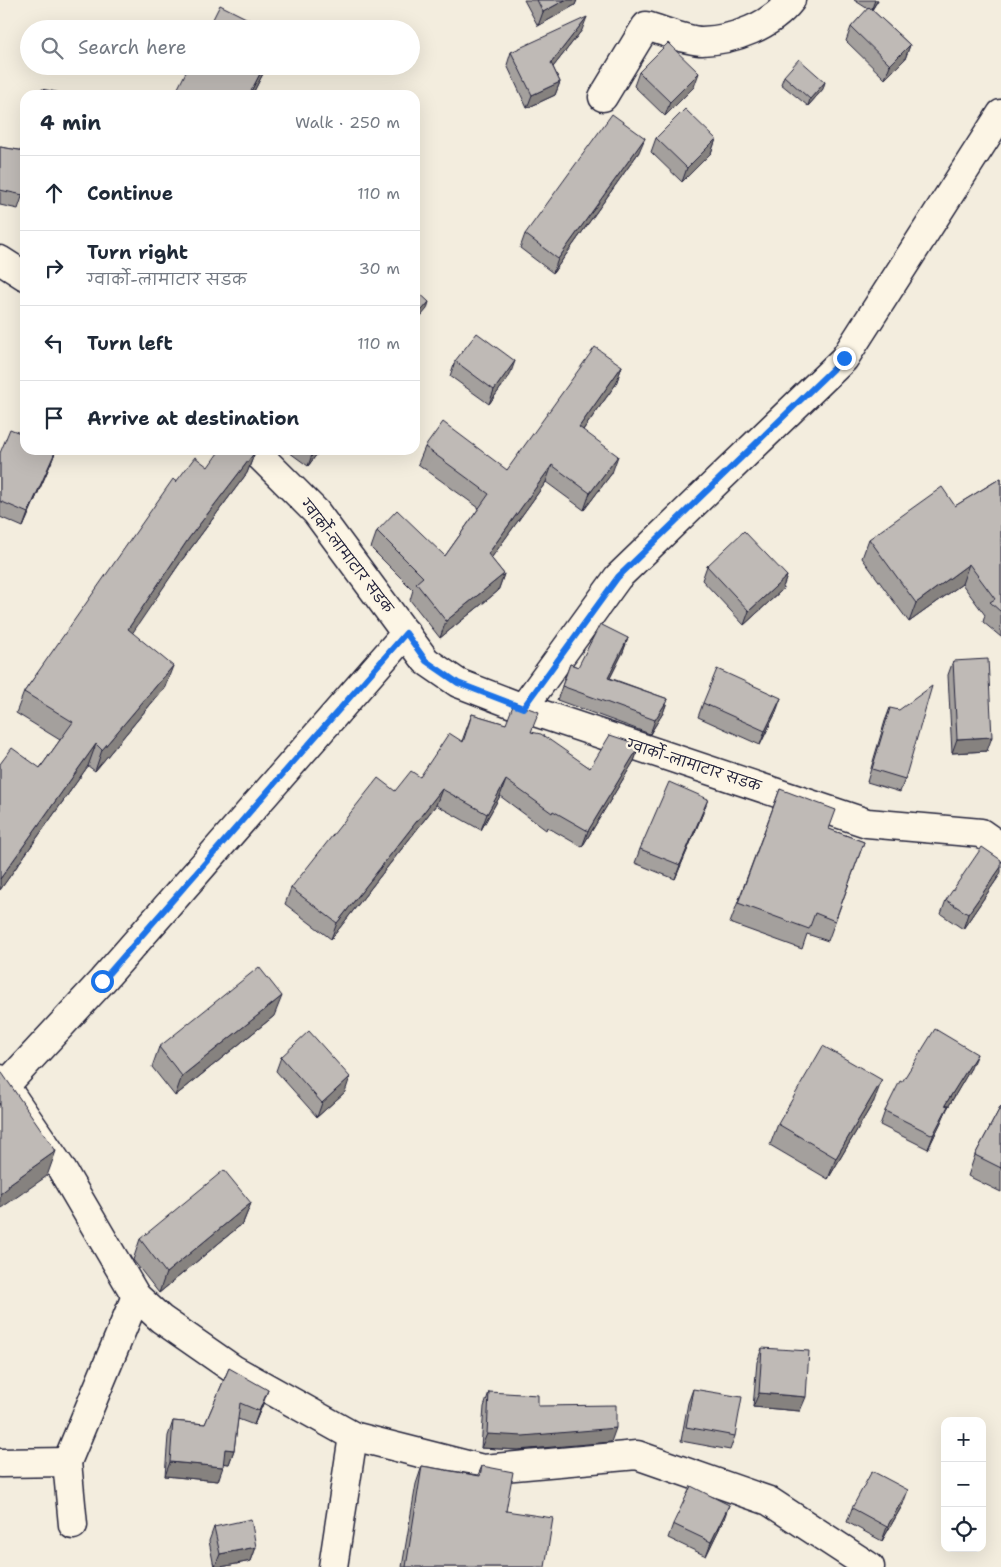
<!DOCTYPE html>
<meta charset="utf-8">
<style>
body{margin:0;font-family:"Shantell Sans","Playpen Sans Deva",sans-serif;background:#f6f6f7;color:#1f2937}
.controls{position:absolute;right:15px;bottom:15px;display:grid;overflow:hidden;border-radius:10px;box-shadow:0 5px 20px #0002}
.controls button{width:45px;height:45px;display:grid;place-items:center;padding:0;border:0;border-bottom:1px solid #e0e1e3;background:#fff;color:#1f2937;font:25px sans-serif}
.stop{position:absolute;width:15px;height:15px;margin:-11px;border:4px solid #1a73e8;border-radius:50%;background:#fff}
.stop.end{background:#1a73e8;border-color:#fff;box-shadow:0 1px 5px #0008}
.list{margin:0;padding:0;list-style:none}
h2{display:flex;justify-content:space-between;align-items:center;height:65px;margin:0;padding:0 20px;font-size:21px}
h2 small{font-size:16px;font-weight:400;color:#747a83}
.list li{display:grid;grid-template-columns:32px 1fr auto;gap:15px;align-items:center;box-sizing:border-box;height:75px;padding:0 20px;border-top:1px solid #e0e1e3}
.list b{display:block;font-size:19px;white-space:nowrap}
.list p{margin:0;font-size:16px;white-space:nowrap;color:#747a83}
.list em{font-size:16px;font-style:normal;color:#747a83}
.icon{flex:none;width:28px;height:28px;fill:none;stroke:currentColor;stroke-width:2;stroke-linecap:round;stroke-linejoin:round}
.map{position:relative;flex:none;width:1001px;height:1567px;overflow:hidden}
.search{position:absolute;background:#fff;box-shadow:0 5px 20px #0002;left:20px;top:20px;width:400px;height:55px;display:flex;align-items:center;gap:12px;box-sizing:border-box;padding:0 18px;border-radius:28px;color:#747a83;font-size:19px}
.panel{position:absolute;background:#fff;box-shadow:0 5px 20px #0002;left:20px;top:90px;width:400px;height:365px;border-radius:15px}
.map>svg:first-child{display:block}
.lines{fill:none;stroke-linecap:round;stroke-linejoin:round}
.street-casing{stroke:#22223b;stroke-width:31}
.secondary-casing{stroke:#22223b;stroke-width:31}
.street{stroke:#fcf5e5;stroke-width:28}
.secondary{stroke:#fcf5e5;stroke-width:28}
.wall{fill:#a4a09d;stroke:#22223b}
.shaded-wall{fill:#86827f;stroke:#22223b}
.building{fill:#bfbab6;stroke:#22223b}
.route{stroke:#1a73e8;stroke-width:6}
.labels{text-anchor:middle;stroke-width:4.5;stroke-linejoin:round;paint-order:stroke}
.street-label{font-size:14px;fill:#22223b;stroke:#fcf5e5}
</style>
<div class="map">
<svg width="1001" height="1567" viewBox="0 0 1001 1567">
<rect width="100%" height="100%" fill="#f3edde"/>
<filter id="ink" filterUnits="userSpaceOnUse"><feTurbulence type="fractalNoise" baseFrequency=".02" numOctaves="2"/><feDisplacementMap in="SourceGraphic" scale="10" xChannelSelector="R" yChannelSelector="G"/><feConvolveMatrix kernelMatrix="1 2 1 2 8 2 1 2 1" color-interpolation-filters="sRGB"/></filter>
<g filter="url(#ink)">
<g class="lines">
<!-- street casing -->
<g class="street-casing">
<g id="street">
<path d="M603 97 646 26C661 30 687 41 702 41 734 40 771 26 791 0"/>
<polyline points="523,708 618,577 844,359 1001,114"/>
<polyline points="0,1079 61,1168 136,1296 161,1319 233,1369 353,1436 483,1469 637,1455 769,1501 870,1567"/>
<polyline points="5,1086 102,981 406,633"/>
<polyline points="0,1463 67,1462"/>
<polyline points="73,1525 67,1462 136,1296"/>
<polyline points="333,1567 353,1436"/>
</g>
</g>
<!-- secondary casing -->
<g class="secondary-casing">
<g id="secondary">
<polyline points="0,260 25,276"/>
<polyline points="254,450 316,512 426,661 458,683 523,708 867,823 981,833 1001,847"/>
</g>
</g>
<!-- street -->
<use href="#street" class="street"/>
<!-- secondary -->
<use href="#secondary" class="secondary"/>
</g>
<!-- wall -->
<g class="wall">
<polygon points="524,0 577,0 575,5 538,26"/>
<polygon points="854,0 878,0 872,10 910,45 905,59 885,79 846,41 851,27 868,9"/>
<polygon points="582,30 553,67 560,82 555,95 527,108 507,65 511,52"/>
<polygon points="267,66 252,95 175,95 176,92"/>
<polygon points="639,72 694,87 665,116 634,86"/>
<polygon points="784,76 823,89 808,106 781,84"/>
<polygon points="656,138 716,139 711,153 682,182 651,152"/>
<polygon points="0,147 25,151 25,195 23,194 18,209 0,205"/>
<polygon points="639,152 553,273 520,248 525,234"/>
<polygon points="455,361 510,375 489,404 450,376"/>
<polygon points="622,366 616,384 583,430 612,473 584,510 546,482 491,558 504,574 498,591 440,638 410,600 413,590 371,548 377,531 445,556 479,508 418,464 425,447 507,470"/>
<polygon points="25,385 25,393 22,392"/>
<polygon points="56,450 51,463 23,527 0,517 0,453"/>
<polygon points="286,450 320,450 308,466"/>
<polygon points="255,452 247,473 182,560 132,632 165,687 95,771 88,766 0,890 0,764 40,768 60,740 16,713 24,692 176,482 208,467"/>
<polygon points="1001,478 1001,637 983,622 985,615 962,584 909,622 862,558 869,539 955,506"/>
<polygon points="707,566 787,576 782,590 744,625 702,580"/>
<polygon points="628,638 623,652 610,678 668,699 663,713 650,734 557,700 570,664 578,667"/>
<polygon points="953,661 987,751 952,753 948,675"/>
<polygon points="703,703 776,712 760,745 698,717"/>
<polygon points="890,708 905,779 900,792 867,782 885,721"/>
<polygon points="472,714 532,732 590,768 640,745 634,761 582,847 547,827 546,830 500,796 481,830 436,805 331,939 285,904 291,888 395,791 420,777 462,741"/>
<polygon points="780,789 829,829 864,842 828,941 807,934 802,949 730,923"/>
<polygon points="703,813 675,879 635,863 640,849"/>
<polygon points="999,876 963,929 941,914 946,900"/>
<polygon points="274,1016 175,1096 152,1067 159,1047"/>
<polygon points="281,1057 345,1092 317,1117 276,1071"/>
<polygon points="971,1068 947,1109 942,1120 928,1149 880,1125 885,1111 902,1082"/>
<polygon points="874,1101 828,1179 770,1145 778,1124"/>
<polygon points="1001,1106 1001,1192 968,1176 975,1155"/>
<polygon points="251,1203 243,1223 159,1293 133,1260 140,1239"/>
<polygon points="762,1348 800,1411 753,1407 757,1362"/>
<polygon points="229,1368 263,1404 254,1425 238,1419 234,1450 229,1464 223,1463 218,1481 165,1476 168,1436 173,1421 205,1424"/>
<polygon points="693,1389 735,1436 730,1450 681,1441 688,1403"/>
<polygon points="489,1392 538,1406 611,1442 518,1450 481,1448 484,1407"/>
<polygon points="422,1466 478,1475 482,1466 506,1511 545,1567 402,1567 416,1484"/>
<polygon points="903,1504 882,1541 847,1522 852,1508"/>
<polygon points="724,1519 706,1556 668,1538 673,1524"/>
<polygon points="214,1527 256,1547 251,1561 221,1567 214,1567 209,1541"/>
</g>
<!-- shaded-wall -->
<g class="shaded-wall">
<polygon points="565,0 577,0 575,5 538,26 543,12"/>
<polygon points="875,0 878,0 871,11"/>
<polygon points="587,17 582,30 546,76 551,63"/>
<polygon points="910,45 905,59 885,79 890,65"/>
<polygon points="264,66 267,66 252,95 249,95"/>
<polygon points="699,73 694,87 665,116 670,102"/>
<polygon points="560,82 555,95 527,108 532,95"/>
<polygon points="825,82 823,89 808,106 810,99"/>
<polygon points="645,138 639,152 553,273 558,259"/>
<polygon points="716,139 711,153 682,182 687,168"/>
<polygon points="429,302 427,309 415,323 415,318"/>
<polygon points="515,361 510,375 489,404 494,390"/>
<polygon points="622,366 616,384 572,445 579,427"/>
<polygon points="56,450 51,463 23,527 28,513"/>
<polygon points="315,450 320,450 308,466 313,452"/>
<polygon points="255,452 247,473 182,560 121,650 128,629 189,538"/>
<polygon points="618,456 612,473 584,510 590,493"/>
<polygon points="552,465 546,482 482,571 488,554"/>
<polygon points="969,564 962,584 909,622 916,603"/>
<polygon points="504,574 498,591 440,638 446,621"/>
<polygon points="787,576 782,590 744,625 749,611"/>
<polygon points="628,638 623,652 603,692 608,678"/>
<polygon points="173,666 165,687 95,771 102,750"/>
<polygon points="781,698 776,712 760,745 765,731"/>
<polygon points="668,699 663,713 650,734 655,720"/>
<polygon points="992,737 987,751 952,753 957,739"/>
<polygon points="96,744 88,766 0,890 0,879"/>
<polygon points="640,745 634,761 582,847 588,831"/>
<polygon points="506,780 500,796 481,830 487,814"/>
<polygon points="442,789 436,805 331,939 337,923"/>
<polygon points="708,799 703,813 675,879 680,865"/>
<polygon points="1001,867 1001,872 999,876 963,929 968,914"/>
<polygon points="282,996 274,1016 175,1096 182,1076"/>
<polygon points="977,1054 971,1068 947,1109 942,1120 928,1149 945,1105"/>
<polygon points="350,1077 345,1092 317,1117 322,1103"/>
<polygon points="882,1080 874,1101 828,1179 836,1158"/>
<polygon points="56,1151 47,1176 1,1208 0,1211 0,1194 8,1185"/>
<polygon points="251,1203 243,1223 159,1293 166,1273"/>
<polygon points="268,1390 263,1404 254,1425 259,1411"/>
<polygon points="759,1393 806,1397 800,1411 753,1407"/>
<polygon points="616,1428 611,1442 518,1450 481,1448 487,1434"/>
<polygon points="225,1449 234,1450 229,1464 220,1463"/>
<polygon points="170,1462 223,1467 218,1481 165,1476"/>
<polygon points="908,1490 903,1504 882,1541 887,1527"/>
<polygon points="729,1505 724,1519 706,1556 711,1542"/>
<polygon points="256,1547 251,1561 221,1567 215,1567 220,1554"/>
</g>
<!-- building -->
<g class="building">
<polygon points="537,0 565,0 543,12"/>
<polygon points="220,5 268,29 208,29"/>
<polygon points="869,7 910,45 890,65 851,27"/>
<polygon points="587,17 551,63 560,82 532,95 511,52"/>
<polygon points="668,43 699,73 670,102 639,72"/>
<polygon points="799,59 825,82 810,99 784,76"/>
<polygon points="189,66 264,66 249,95 182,95 176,92"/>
<polygon points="42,89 70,95 41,95"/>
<polygon points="685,109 716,139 687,168 656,138"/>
<polygon points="612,114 645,138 558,259 525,234"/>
<polygon points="0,147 25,151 25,186 23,195 0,190"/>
<polygon points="415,289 429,302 415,318"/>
<polygon points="477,333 515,361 494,390 455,361"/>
<polygon points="595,347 622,366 579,427 618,456 590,493 552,465 488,554 504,574 446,621 416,583 423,577 377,531 397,510 445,556 489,494 425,447 443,422 507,470"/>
<polygon points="10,429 25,435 25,450 56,450 28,513 0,501 0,453"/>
<polygon points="220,450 252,450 255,452 189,538 128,629 173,666 102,750 96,744 0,879 0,764 12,748 40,768 73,722 24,692 173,479 176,482 195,457 208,467"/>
<polygon points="1001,478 1001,612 990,602 995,599 969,564 916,603 869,539 942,487 955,506"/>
<polygon points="744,531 787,576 749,611 707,566"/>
<polygon points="600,624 628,638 608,678 668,699 655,720 562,686 570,664 578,667"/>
<polygon points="988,659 992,737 957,739 953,661"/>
<polygon points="717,669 781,698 765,731 703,703"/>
<polygon points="932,686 905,779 872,769 890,708 899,710"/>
<polygon points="514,703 539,712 531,732 541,734 590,768 610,735 640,745 588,831 553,811 552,813 506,780 487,814 442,789 337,923 291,888 378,778 395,791 411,771 420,777 449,733 463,742 472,714 506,724"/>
<polygon points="669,782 708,799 680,865 640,849"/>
<polygon points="780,789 836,810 829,829 864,842 835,921 815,913 809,929 738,903"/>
<polygon points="982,847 1001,860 1001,867 968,914 946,900"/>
<polygon points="259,967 282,996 182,1076 159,1047"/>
<polygon points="935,1029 977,1054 945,1105 948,1106 933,1135 885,1111 900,1081 902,1082"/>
<polygon points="309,1031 350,1077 322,1103 281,1057"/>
<polygon points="823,1046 882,1080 836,1158 778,1124"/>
<polygon points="0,1070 56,1151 8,1185 9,1187 0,1194"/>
<polygon points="1001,1106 1001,1168 975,1155"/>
<polygon points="224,1170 251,1203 166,1273 140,1239"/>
<polygon points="762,1348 809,1351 806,1397 759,1393"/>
<polygon points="229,1368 268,1390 259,1411 240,1403 234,1450 225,1449 223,1467 170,1462 173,1421 205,1424"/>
<polygon points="693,1389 742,1397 735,1436 686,1427"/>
<polygon points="489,1392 538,1395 538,1406 616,1405 616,1428 523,1436 487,1434"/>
<polygon points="422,1466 480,1476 482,1466 513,1472 506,1511 553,1518 545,1567 406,1567"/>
<polygon points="872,1471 908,1490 887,1527 852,1508"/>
<polygon points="691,1486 729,1505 711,1542 673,1524"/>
<polygon points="251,1519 256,1547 220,1554 214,1527"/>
</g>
</g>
<g class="lines" filter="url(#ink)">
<!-- route -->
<polyline class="route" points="102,981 406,633 426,661 458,683 523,708 618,577 844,358"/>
</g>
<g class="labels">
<!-- street labels -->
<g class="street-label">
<text transform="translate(347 556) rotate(52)" y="5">ग्वार्को-लामाटार सडक</text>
<text transform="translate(694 765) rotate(18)" y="5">ग्वार्को-लामाटार सडक</text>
</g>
</g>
</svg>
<div class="controls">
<button>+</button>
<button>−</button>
<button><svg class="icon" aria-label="locate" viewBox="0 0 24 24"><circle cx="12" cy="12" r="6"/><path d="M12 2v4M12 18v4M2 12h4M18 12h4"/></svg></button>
</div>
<div class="stop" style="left:102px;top:981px"></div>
<div class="stop end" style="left:844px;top:358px"></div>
<div class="search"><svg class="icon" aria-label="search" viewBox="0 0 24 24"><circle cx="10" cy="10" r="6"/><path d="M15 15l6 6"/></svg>Search here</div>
<section class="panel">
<h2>4 min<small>Walk · 250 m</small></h2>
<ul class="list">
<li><svg class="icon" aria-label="ahead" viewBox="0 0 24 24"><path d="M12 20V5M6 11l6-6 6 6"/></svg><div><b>Continue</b></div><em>110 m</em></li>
<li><svg class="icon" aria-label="right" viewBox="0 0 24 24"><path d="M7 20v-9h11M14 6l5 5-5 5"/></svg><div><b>Turn right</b><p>ग्वार्को-लामाटार सडक</p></div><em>30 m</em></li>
<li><svg class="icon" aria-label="left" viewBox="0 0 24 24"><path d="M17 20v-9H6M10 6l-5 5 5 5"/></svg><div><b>Turn left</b></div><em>110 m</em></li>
<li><svg class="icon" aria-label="arrive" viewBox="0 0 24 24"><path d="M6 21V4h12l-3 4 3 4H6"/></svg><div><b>Arrive at destination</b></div></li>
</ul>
</section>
</div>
